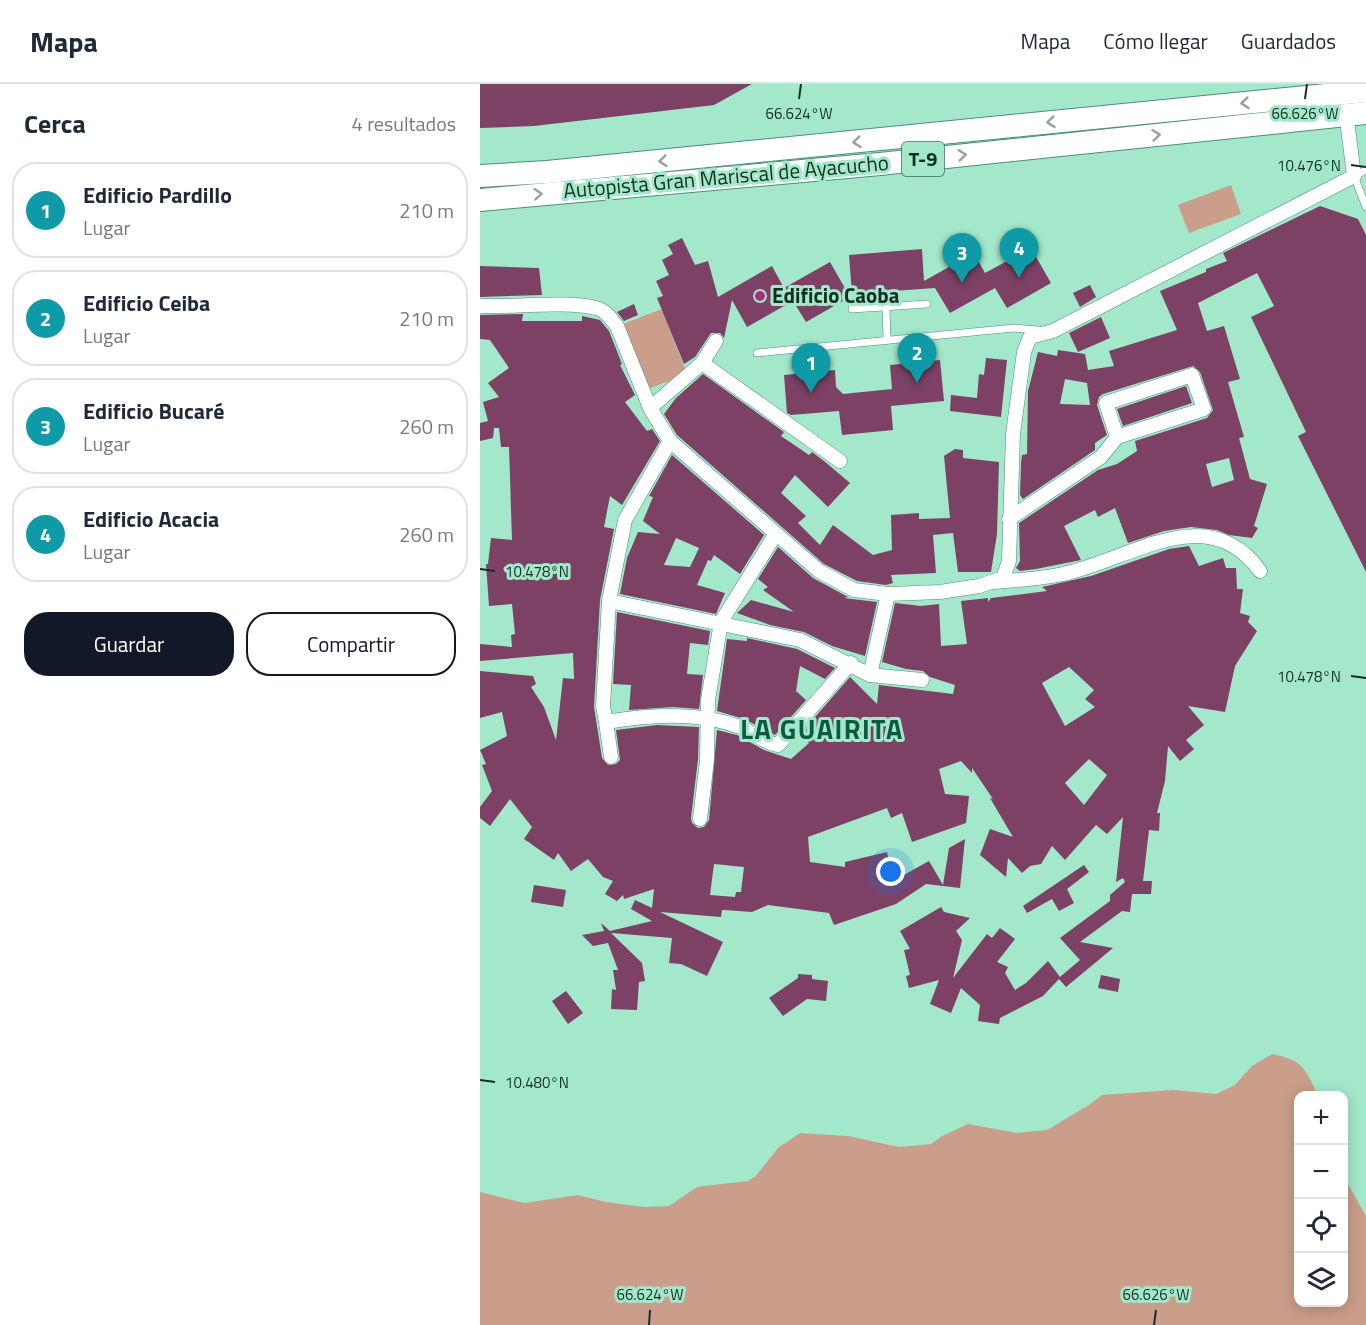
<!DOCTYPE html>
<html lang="es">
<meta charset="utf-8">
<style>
body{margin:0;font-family:"Titillium Web",sans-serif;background:#f6f6f7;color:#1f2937}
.controls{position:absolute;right:18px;bottom:18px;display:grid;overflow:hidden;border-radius:12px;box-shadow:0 3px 15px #0003}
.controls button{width:54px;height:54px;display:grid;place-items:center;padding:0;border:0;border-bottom:2px solid #e0e1e3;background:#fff;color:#1f2937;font:30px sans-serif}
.you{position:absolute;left:411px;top:788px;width:21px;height:21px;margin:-15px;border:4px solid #fff;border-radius:50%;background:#1a73e8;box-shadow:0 0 0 9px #1a73e833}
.badge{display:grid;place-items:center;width:39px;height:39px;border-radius:50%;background:#111827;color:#fff;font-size:20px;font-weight:700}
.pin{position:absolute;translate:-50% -50px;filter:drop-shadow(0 2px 3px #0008)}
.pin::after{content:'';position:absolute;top:32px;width:21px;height:18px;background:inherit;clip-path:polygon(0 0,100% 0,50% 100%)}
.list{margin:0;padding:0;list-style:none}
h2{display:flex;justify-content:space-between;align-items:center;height:78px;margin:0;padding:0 24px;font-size:26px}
h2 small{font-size:20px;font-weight:400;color:#747a83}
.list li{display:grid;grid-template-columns:39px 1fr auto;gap:18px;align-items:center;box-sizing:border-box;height:96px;margin:0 12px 12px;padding:0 12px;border:2px solid #e0e1e3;border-radius:24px}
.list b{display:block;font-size:22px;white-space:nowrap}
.list p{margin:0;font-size:20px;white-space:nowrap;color:#747a83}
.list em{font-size:20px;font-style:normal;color:#747a83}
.actions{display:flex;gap:12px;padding:18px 24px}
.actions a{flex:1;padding:14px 0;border:2px solid #111827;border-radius:24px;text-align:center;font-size:21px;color:#111827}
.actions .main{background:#111827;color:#fff}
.icon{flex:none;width:33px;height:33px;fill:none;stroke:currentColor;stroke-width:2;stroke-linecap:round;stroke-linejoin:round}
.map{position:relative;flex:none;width:886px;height:1241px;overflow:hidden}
header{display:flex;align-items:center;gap:36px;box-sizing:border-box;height:84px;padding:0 30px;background:#fff;border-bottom:2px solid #e0e1e3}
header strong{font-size:28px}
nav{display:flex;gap:33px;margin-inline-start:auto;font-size:21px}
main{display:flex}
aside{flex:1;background:#fff}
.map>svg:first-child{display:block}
.green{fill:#ca9e8a}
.building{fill:#7c4164;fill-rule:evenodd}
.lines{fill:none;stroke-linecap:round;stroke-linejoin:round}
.service-casing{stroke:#4c8f73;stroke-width:8}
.minor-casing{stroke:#4c8f73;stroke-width:15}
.trunk-casing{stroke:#4c8f73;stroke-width:24}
.service{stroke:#fff;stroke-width:7}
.minor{stroke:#fff;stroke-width:14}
.trunk{stroke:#fff;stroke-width:22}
.oneway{stroke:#95a29d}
.ticks{fill:none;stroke:#143025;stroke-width:2}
.poi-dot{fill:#aa2d7e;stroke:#a3e8ca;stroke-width:2}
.labels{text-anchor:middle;stroke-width:6;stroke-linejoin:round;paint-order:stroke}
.shield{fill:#a3e8ca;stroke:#3f6756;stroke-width:1.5}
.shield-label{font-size:20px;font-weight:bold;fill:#143025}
.street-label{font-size:21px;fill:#143025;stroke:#a3e8ca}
.poi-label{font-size:21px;font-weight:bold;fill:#143025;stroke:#a3e8ca;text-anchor:start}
.district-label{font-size:27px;font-weight:bold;letter-spacing:1.5px;fill:#0e5941;stroke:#a3e8ca}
.ticks-label{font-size:15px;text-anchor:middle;fill:#143025;stroke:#a3e8ca;stroke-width:6;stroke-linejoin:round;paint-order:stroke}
</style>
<header>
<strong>Mapa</strong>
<nav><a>Mapa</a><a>Cómo llegar</a><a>Guardados</a></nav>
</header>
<main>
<aside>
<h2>Cerca<small>4 resultados</small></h2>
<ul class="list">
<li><span class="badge" style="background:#0f9aa8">1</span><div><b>Edificio Pardillo</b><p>Lugar</p></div><em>210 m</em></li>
<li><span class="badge" style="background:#0f9aa8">2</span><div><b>Edificio Ceiba</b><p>Lugar</p></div><em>210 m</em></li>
<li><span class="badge" style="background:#0f9aa8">3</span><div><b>Edificio Bucaré</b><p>Lugar</p></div><em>260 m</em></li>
<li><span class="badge" style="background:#0f9aa8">4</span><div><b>Edificio Acacia</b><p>Lugar</p></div><em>260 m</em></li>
</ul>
<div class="actions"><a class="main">Guardar</a><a>Compartir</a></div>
</aside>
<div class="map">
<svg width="886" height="1241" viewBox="0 0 886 1241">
<rect width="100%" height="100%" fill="#a3e8ca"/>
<!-- green -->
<g class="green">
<polygon points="751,101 761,130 709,149 698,121"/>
<polygon points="182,225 207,290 168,305 143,240"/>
<path d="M792 970C824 977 824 983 838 1011L818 1012V1218H864V1093L886 1132V1241H0V1108L44 1119 98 1111 126 1118 164 1123 189 1122 217 1103 268 1097 276 1092 298 1064 320 1049 368 1052 419 1063 451 1060 462 1052 488 1040 537 1049 567 1046 609 1021 622 1011 694 1006 736 1010 755 1001 772 982Z"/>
</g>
<!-- building -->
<g class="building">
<polygon points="0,0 272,0 234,21 54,42 0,44"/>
<path d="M840 122 878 135 886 151V488L818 352 826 348 771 233 794 222 777 189 718 219 727 247 744 242 760 295 748 298 764 353 759 354 770 395 787 400 774 442 778 444 772 454 749 451 737 446 711 443 684 447 648 459 635 424 618 433 615 426 584 442 601 476 556 485 540 487 536 484 540 477 539 439 618 386 637 380 657 367 655 357 727 334 733 326 720 288 713 282 623 310 619 313 617 321 627 351 615 359V366L543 415 540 411 541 380 542 371 547 370 548 307 558 268 577 272 578 266 605 270 608 286 634 282 629 267 697 246 680 207 726 188V185L747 177 743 169ZM585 295 607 299 610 321 580 320ZM749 374 754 396 732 403 726 380Z"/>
<polygon points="202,154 215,181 228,177 238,213 292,182 304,204 350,178 370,213 326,238 313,217 267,243 252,216 244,254 240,249 231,249 215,273 204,280 177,214 183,212 176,197 189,191 182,176 193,170 188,161"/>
<polygon points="551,164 571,199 527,224 515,204 470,229 455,204 372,210 369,171 442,165 444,197 494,169 505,189"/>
<polygon points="0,182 59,184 62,211 0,213"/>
<polygon points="610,201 616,213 600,223 593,209"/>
<polygon points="154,220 158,231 144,237 137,228"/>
<path d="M43 230 42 237H102V232L120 236 129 247 142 280 140 281 155 311 145 318 167 347 172 345 180 357 142 421 130 412 124 443 134 445 120 516 114 623 122 674 128 681 136 680 140 676 136 646 177 641 219 643 218 675 211 734 212 739 218 744 224 743 229 736 237 646 257 651 284 666 311 675 329 659 321 649 370 593 397 620 399 601 473 610 475 601 450 593 443 587 426 585 402 578 415 519 441 522 459 520 461 562 487 560 481 517 508 514V518L511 514 567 507 562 503 611 492 689 465 709 462 719 482 743 474 746 484H756L757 505H763L760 529 770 532 768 538 777 547 755 582 745 628 708 622 724 641 706 656 714 665 700 677 688 662 685 697 677 729H680L679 747 669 746 663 797H672L671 810H652L650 828 642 827 600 858 633 864 586 903 579 895 563 912 520 934 519 940 498 937 500 921 481 904 471 929 450 920 459 896 429 904 426 892 430 891 424 866 430 865 420 847 461 823 464 828 490 834 476 847 482 856 473 894 507 850 512 854 520 844 535 855 517 878 528 883 525 889 535 906 546 899 568 877 580 893 600 876 580 854 630 817V811L645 798 643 794 636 798 643 733 627 750 616 741 585 776 572 762 561 780 550 782 542 789 528 774 526 793 500 771 510 745 533 753 510 714 513 715 492 684V689L481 677 459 685 465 710 489 712 486 739 432 758 422 729 411 734 407 724 328 753 330 778 365 783V778L407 768 413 797 449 777 463 801 469 764 485 755 480 804 446 800 416 820 354 841 349 829 288 821 272 828 244 826H242L241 833 180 828 243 858 227 892 201 880 189 879 192 854 131 849 162 879 165 897 159 898 157 926 131 925 132 905 136 906 133 886H138L128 859 113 862 102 851 124 847 121 839 130 847 172 837 151 825 155 816 172 824 174 805 144 815 143 811 137 817 125 810 133 797 123 793 108 775 91 787 78 769 74 776 44 755 52 743 30 715 10 742 0 734V723L12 707 2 681 6 680 0 666 27 652 22 628 0 634V587L53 592 56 600 51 603 64 623 76 656 83 594 94 595 93 569 0 577V560L32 563 31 551 35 550 32 520 9 522 6 480H8L11 454 32 456 29 363H21L19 344H14L13 354 0 357V339L8 337 3 318 19 313 8 299 29 284 10 256 0 255V231ZM589 583 614 606 605 615 615 623 585 642 562 599ZM609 675 627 691 604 721 585 699ZM234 780 264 783 261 808H256L255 813 230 811Z"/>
<polygon points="621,233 630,254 598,268 589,249"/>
<polygon points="506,274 527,276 521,333 470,327 471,311 497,314 499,290 504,291"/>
<polygon points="460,276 464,317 411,322 413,346 362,351 359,327 311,331 307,329 304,291 355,286 356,303 363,310 412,305 410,281"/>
<polygon points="223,290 304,348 301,352 329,371 332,368 344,377 370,399 348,423 315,391 301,409 326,432 318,439 340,461 353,441 393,471 412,466 411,431 439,429 439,435 470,434 464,372 475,365 483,366 483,374 519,378 517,450 511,488 478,488 473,449 453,451 456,489 411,491 413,499 406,501 377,497 344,480 197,351 184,330 196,314"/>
<polygon points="706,302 712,319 643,342 637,325"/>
<path d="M192 371 284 451 260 490 234 471 231 477 228 476 217 501 245 509 236 530 140 510 147 474 158 448 180 450 163 437 173 413 169 412ZM196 454 219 464 210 483 184 481Z"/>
<polygon points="298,463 333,494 368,513 364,514 397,518 385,572 352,562 324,548 290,541 257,529 271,516 314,528 283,506 288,503 278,495"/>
<polygon points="137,528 230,547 228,561 210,559 207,590 223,591 219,625 193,623 149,626 151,601 133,600"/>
<polygon points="267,554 317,565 355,584 345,595 320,582 316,607 326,616 295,651 264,635 237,627 247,555 267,557"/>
<polygon points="604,781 609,788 587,805 594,819 579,827 572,815 547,829 543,822"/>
<polygon points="54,801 86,806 83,823 51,818"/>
<polygon points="318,890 332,891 332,895 348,897 346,917 327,915 303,932 289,914 318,894"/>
<polygon points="621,891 640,895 638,908 618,904"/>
<polygon points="86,907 103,929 88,940 72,917"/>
</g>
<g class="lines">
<!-- service casing -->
<g class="service-casing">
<g id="service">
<polyline points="886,86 874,92 886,123"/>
<polyline points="406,223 407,256"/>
<polyline points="372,225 447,220"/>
<polyline points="277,269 534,244 558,246"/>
</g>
</g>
<!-- minor casing -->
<g class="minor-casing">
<g id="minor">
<path d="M0 222C31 223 89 217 116 224 126 226 131 235 137 242L170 324 190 357 339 487 374 506 408 510 460 508 499 502 523 494 529 477 533 350 544 268 550 253 573 247 874 92 868 44"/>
<polyline points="222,279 236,257"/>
<polygon points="712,291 724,325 637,353 626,319"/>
<polyline points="170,324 222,279 360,377"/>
<polyline points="190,357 145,436 129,517 320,556 390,591 442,596"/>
<polyline points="529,435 621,373 637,353"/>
<path d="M514 498C537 496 560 495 583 490 650 476 727 414 780 487"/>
<path d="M129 517 123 622 126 638C170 631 216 627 260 643 273 648 284 659 298 661L371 579"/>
<polyline points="390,591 408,510"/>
<polyline points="126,638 131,673"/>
<polyline points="220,735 227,676 228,616 241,538 295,451"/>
</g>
</g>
<!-- trunk casing -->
<g class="trunk-casing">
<g id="trunk">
<polyline points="0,92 67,88 886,7"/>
<polyline points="0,116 400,80 886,29"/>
</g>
</g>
<!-- service -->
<use href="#service" class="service"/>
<!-- minor -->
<use href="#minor" class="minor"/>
<!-- trunk -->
<use href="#trunk" class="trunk"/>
</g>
<!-- one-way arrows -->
<defs><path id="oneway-chevron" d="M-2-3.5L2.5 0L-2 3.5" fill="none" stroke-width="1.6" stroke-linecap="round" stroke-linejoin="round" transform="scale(1.5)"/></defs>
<g class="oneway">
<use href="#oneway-chevron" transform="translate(765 19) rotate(174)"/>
<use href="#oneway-chevron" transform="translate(571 38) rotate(174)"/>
<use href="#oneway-chevron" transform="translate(676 51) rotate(-6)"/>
<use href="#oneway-chevron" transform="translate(377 58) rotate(174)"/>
<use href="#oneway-chevron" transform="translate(482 71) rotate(-6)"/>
<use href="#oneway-chevron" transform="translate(183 77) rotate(174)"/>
<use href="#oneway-chevron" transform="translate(58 110) rotate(-5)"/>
</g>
<!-- ticks -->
<path class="ticks" d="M319 15 321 0M825 15 827 0M871 81 886 83M0 485 15 487M871 592 886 594M0 996 15 998M169 1241 170 1226M674 1241 676 1226"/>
<!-- markers -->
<circle class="poi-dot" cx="280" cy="212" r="6"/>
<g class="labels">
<!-- shield labels -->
<rect class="shield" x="422" y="58" width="42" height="34" rx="4.5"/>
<g class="shield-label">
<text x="443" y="82">T-9</text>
</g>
<!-- street labels -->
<g class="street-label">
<text transform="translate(246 93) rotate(-5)" y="7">Autopista Gran Mariscal de Ayacucho</text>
</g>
<!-- poi labels -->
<g class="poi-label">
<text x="292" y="219">Edificio Caoba</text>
</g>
<!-- district labels -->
<g class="district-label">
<text x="342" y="655">LA GUAIRITA</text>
</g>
</g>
<g class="ticks-label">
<text x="319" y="35">66.624°W</text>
<text x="825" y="35">66.626°W</text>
<text x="829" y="87">10.476°N</text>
<text x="57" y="493">10.478°N</text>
<text x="829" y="598">10.478°N</text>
<text x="57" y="1004">10.480°N</text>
<text x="170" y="1216">66.624°W</text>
<text x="676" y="1216">66.626°W</text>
</g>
</svg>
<div class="controls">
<button>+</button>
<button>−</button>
<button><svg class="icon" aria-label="locate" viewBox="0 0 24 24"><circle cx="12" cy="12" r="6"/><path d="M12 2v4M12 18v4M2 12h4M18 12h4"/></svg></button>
<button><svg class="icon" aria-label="layers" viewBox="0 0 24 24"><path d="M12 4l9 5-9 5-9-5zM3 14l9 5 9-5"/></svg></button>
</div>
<div class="you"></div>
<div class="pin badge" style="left:331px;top:309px;background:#0f9aa8">1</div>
<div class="pin badge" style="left:437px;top:299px;background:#0f9aa8">2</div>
<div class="pin badge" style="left:482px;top:199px;background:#0f9aa8">3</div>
<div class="pin badge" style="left:539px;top:194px;background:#0f9aa8">4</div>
</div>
</main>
